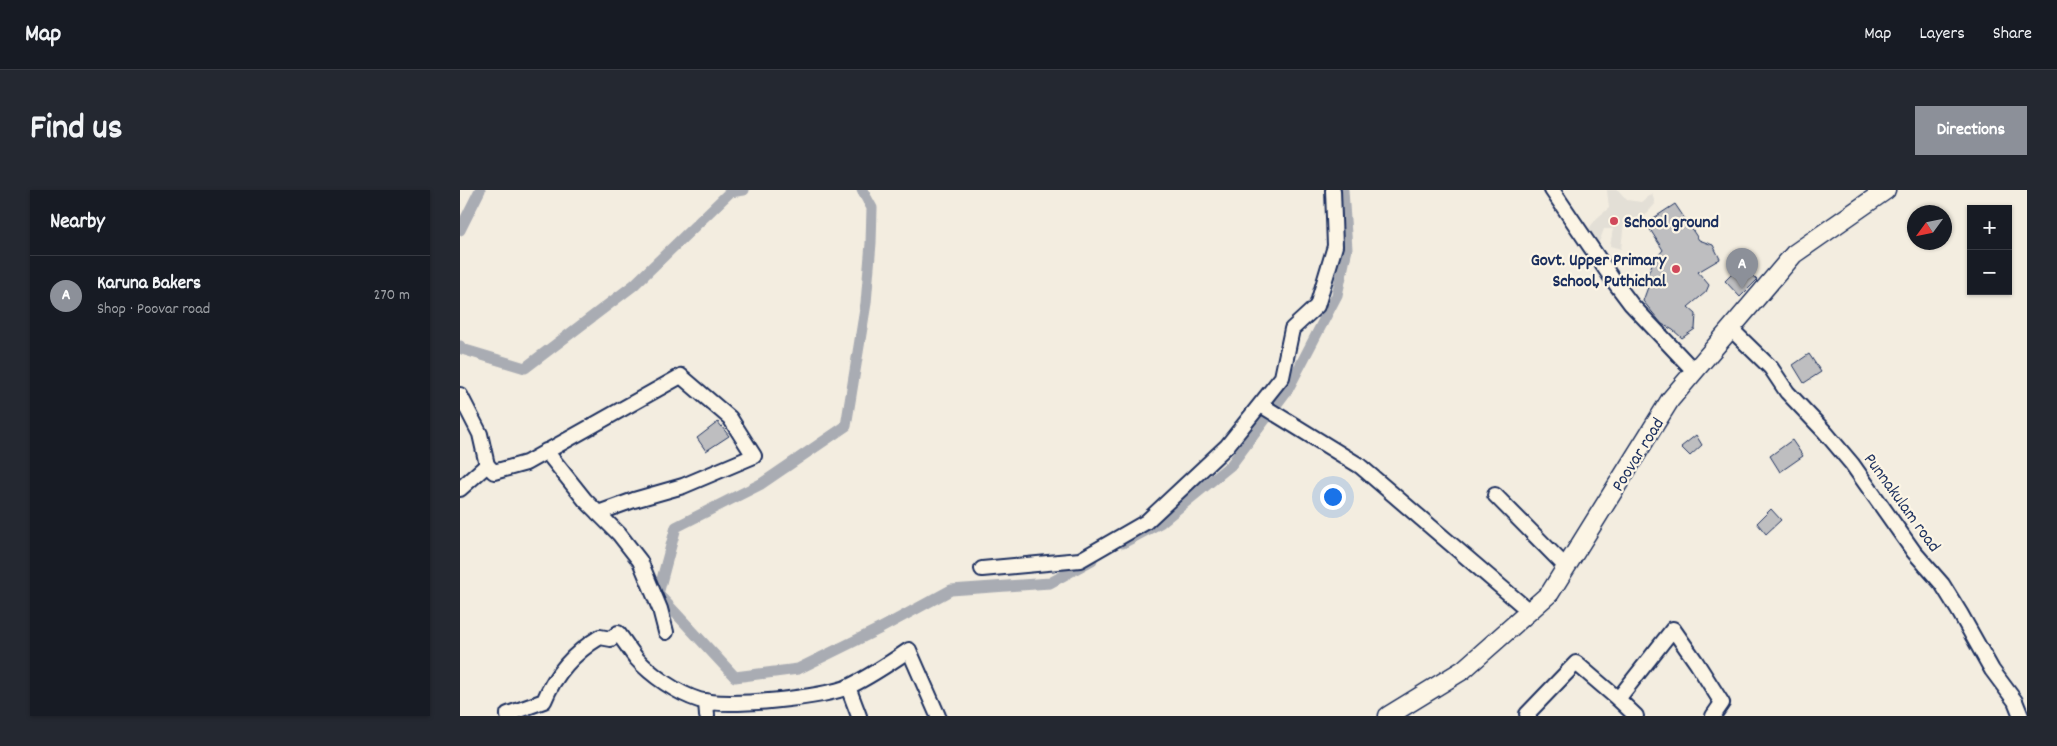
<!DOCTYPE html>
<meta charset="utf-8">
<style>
body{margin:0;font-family:Dekko,sans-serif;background:#242831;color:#f1f3f6}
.controls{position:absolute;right:15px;top:15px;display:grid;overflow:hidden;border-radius:0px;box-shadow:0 1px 4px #0004}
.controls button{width:45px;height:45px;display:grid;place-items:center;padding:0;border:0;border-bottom:1px solid #363941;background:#171b24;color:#f1f3f6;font:25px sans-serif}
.compass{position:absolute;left:1447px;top:15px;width:45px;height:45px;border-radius:50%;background:#171b24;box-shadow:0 1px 4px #0004;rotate:237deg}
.you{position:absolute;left:872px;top:306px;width:18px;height:18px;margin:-12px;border:4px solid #fff;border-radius:50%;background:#1a73e8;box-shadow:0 0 0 8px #1a73e833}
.badge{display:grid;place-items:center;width:32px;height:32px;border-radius:50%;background:#8c9099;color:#fff;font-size:16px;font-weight:700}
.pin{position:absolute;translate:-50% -41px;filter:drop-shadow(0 1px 2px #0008)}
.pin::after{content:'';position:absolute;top:26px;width:18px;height:15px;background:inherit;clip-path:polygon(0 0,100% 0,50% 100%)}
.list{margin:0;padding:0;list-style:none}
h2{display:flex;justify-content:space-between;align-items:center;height:65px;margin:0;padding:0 20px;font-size:21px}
h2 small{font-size:16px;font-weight:400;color:#9ea1a6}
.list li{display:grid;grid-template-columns:32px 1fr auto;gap:15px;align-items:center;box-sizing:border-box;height:80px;padding:0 20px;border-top:1px solid #363941}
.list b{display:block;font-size:19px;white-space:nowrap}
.list p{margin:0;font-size:16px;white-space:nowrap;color:#9ea1a6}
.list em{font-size:16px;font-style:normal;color:#9ea1a6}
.map{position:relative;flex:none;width:1567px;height:526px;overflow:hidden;border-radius:0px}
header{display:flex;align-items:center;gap:30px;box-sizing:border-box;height:70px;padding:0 25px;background:#171b24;border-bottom:1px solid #363941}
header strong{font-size:24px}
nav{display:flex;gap:28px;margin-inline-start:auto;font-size:18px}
.intro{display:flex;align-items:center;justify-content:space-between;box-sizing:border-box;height:120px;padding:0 30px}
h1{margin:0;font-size:35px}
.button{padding:12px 22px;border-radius:0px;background:#8c9099;color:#fff;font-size:18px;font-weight:700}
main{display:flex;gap:30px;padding:0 30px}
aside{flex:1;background:#171b24;border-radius:0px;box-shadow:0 1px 4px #0004}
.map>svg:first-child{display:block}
.built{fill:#e3dfd6}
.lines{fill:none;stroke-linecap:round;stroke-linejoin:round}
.canal{stroke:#a9acb3;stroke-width:11}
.building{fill:#bebec0;stroke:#1b2f5e}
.minor-casing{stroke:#1b2f5e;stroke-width:18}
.major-casing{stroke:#1b2f5e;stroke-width:21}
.minor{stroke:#fcf5e5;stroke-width:14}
.major{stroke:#fcf5e5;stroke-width:18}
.poi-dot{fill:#d1495b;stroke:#fcf5e5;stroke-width:2}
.labels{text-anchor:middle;stroke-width:4.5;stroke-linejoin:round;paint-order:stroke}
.poi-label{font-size:18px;font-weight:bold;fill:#1b2f5e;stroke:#fcf5e5;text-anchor:start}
.street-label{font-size:18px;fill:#1b2f5e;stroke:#fcf5e5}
</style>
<header>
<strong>Map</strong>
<nav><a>Map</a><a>Layers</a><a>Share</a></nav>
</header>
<div class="intro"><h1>Find us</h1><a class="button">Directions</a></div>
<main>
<aside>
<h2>Nearby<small></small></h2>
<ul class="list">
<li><span class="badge">A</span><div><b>Karuna Bakers</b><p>Shop · Poovar road</p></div><em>270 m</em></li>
</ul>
</aside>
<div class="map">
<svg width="1567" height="526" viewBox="0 0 1567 526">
<rect width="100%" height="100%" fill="#f3ede0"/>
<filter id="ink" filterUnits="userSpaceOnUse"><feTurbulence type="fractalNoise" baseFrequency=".02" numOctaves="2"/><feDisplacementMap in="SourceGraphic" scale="10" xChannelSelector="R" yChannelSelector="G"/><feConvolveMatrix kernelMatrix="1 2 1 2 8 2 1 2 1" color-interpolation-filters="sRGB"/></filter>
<g filter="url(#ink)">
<!-- built -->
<polygon class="built" points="1147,0 1158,0 1167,10 1181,12 1192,3 1195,14 1182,29 1164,32 1161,59 1150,56 1153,39 1144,39 1138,55 1127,41 1137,28 1149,18"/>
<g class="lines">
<!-- canal -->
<g class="canal">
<polyline points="402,0 412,18 411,53 406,113 386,236 301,294 216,337 198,404 275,487 338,479 421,438 491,400 590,393 632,370"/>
<polyline points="0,40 20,0"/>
<polyline points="0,156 2,159 65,178 174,95 270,2 284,0"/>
<polyline points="663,353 700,333 771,275 828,199 877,105 887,59 883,0"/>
</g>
</g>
<!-- building -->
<g class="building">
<polygon points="1215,14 1239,50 1253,55 1260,69 1238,82 1249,95 1246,102 1228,117 1236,124 1235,139 1222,148 1213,140 1202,134 1183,111 1188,97 1186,88 1193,72 1203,60 1186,33"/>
<polygon points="1281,75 1297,90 1280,107 1265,91"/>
<polygon points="1349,164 1361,182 1344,193 1333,175"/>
<polygon points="258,232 269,246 246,261 237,248"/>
<polygon points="1236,245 1242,255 1230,266 1221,257"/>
<polygon points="1332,250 1343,266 1320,282 1310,266"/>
<polygon points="1311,319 1321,330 1306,344 1297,333"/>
</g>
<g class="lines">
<!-- minor casing -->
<g class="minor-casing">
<g id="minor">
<polyline points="1092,0 1153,90 1171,114 1235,182"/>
<polyline points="1271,139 1311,178 1327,202 1365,242 1392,274 1454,362 1482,394 1500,423 1532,480 1555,511 1561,526"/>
<polyline points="0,205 20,244 27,275"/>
<polyline points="801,215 900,276 1069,421"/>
<polyline points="86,261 125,310 159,344 180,371 200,419 206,442"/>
<polyline points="0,299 27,275 34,282 66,273 221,186 270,228 294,266 223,296 174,310 138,323"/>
<polyline points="1035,305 1106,377"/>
<polyline points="522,379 620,370 686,332 767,256 822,187 832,139 857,116 875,56 873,0"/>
<polyline points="388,497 399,526"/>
<polyline points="1158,509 1176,526"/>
<polyline points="246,511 247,526"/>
<path d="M48 526V524L84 511C95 484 115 462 140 447L151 449 158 443C164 451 170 460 176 468 192 486 217 503 239 510 265 518 365 508 390 496 411 486 430 473 449 460L478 526"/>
<polyline points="1069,526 1067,524 1116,473 1158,509 1213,439 1236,472 1262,513 1253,526"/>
</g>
</g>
<!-- major casing -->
<g class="major-casing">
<polyline id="major" points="928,526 1003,480 1090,403 1210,210 1334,64 1426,0"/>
</g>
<!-- minor -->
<use href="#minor" class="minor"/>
<!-- major -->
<use href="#major" class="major"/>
</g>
</g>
<!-- markers -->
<g class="poi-dot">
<circle cx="1154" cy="31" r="5"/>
<circle cx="1216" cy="79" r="5"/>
</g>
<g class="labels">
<!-- poi labels -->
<g class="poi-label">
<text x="1164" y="37">School ground</text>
<text x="1206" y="75" text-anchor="end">Govt. Upper Primary<tspan x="1206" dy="21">School, Puthichal</tspan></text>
</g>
<!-- street labels -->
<g class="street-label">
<text transform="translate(1177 264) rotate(-58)" y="6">Poovar road</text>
<text transform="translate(1443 312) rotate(54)" y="6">Punnakulam road</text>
</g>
</g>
</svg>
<div class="controls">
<button>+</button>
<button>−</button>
</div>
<svg class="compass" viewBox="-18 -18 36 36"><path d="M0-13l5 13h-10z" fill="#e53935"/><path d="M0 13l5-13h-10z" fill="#9ea1a6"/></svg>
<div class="you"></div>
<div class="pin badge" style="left:1282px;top:99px">A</div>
</div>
</main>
